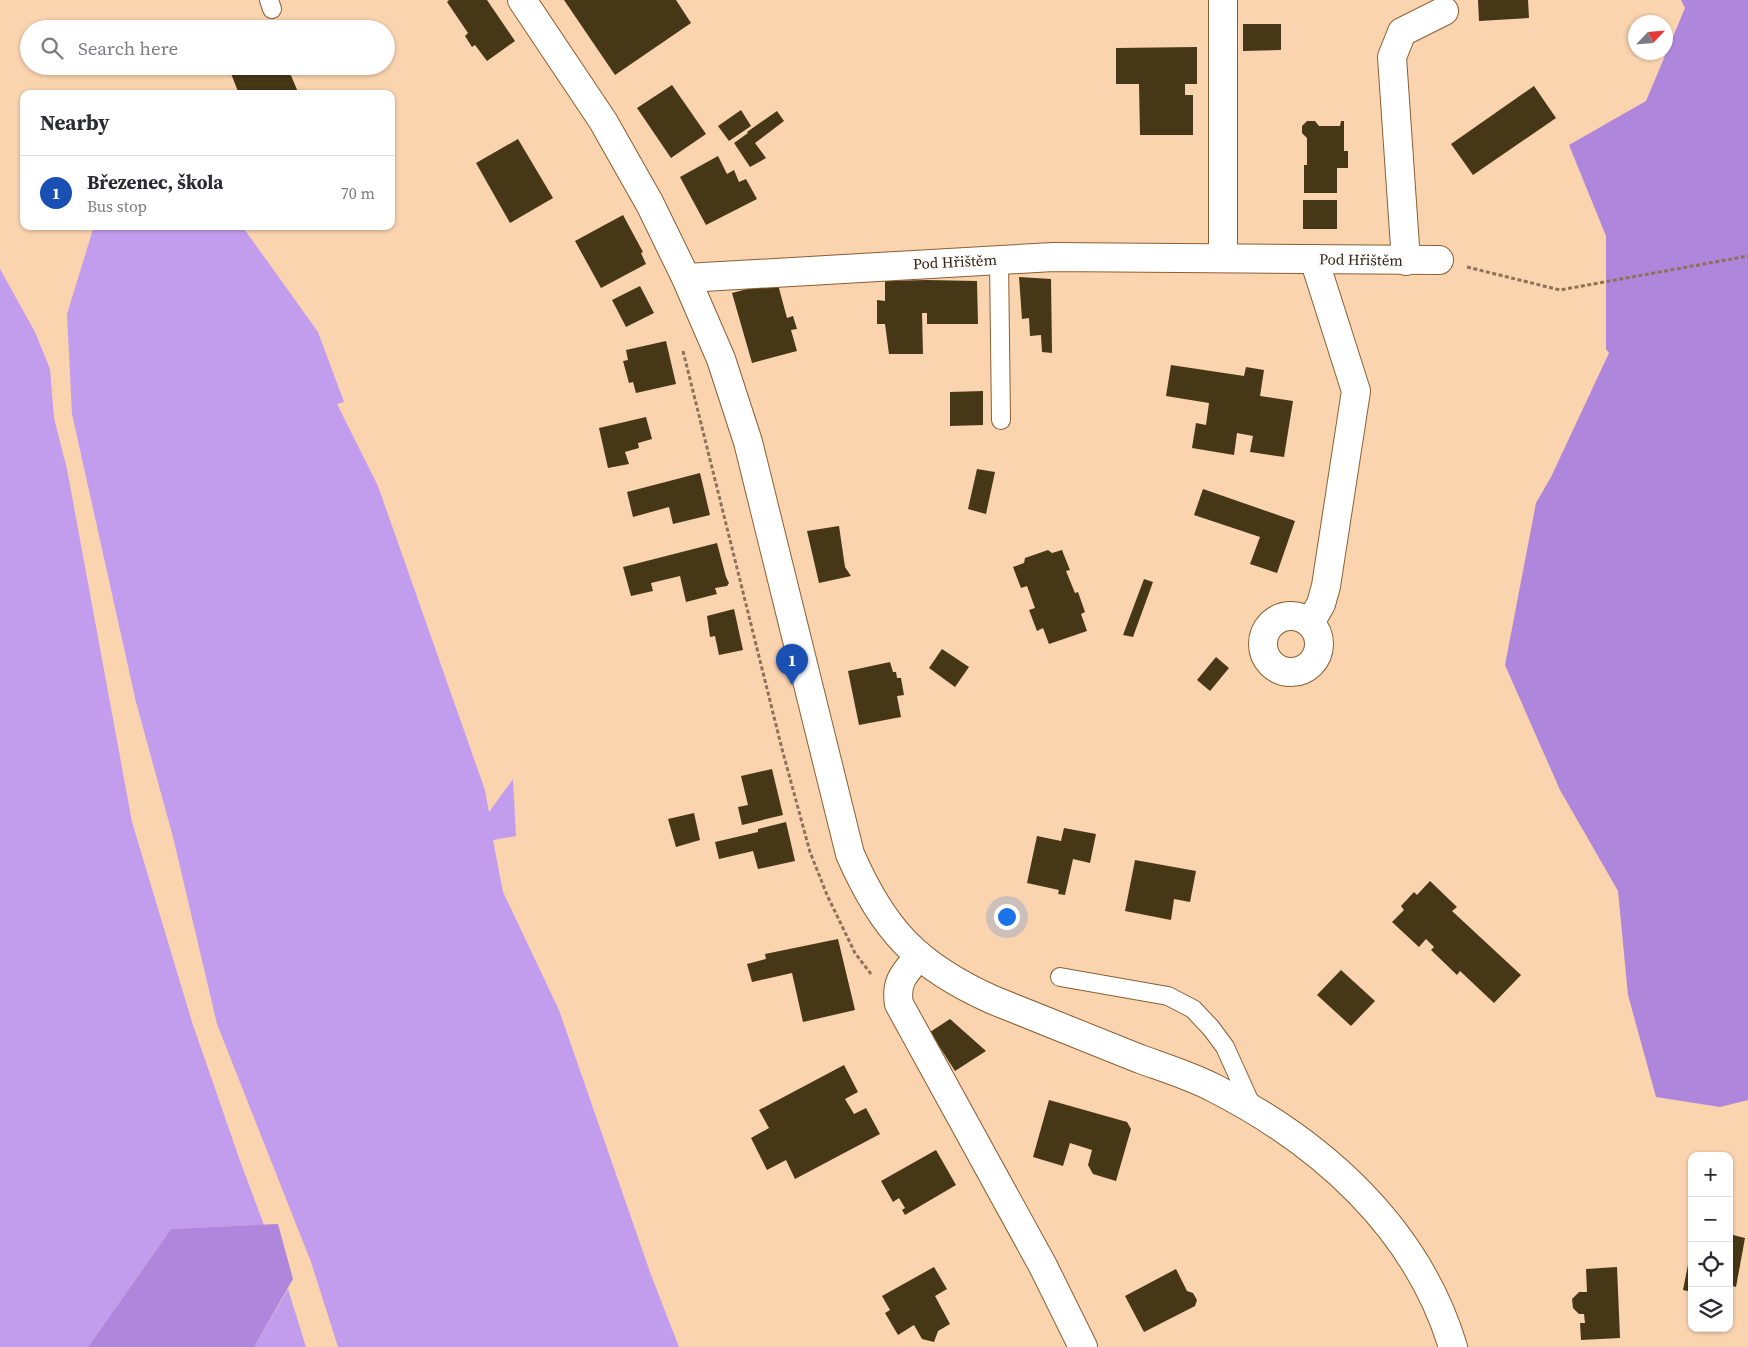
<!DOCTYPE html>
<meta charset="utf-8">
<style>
body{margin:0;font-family:"Source Serif 4",serif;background:#f7f7f7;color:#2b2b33}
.controls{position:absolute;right:15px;bottom:15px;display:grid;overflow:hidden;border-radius:10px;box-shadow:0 1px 4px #0004}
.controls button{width:45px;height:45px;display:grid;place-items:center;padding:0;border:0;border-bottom:1px solid #e1e1e2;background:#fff;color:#2b2b33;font:25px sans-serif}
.compass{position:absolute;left:1628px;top:15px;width:45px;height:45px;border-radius:50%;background:#fff;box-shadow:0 1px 4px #0004;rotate:64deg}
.you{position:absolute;left:1006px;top:916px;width:18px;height:18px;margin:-12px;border:4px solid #fff;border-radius:50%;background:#1a73e8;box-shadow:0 0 0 8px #1a73e833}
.badge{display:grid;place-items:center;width:32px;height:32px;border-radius:50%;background:#2563eb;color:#fff;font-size:16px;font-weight:700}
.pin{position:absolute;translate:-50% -41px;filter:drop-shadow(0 1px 2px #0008)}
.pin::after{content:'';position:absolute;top:26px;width:18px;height:15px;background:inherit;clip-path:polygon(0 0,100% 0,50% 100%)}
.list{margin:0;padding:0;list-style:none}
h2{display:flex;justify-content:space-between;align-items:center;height:65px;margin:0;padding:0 20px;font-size:21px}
h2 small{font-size:16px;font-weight:400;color:#7c7c81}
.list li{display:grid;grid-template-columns:32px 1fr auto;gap:15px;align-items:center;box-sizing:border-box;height:75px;padding:0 20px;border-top:1px solid #e1e1e2}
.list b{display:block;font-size:19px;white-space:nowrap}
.list p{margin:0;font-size:16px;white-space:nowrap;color:#7c7c81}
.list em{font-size:16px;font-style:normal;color:#7c7c81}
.icon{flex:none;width:28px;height:28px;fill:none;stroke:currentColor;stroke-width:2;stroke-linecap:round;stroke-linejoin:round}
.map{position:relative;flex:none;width:1748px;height:1347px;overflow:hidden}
.search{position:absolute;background:#fff;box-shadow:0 1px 4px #0004;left:20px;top:20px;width:375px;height:55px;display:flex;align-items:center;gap:12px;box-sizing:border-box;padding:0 18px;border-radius:28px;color:#7c7c81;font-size:19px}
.panel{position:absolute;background:#fff;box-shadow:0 1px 4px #0004;left:20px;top:90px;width:375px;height:140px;border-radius:10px}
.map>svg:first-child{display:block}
.green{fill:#c29ded}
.forest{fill:#ae86dc}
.building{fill:#463717}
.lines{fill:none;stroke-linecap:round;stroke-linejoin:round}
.lane-casing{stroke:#895f34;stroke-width:20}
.street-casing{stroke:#895f34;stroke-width:30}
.secondary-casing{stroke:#895f34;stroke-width:30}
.path{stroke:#8e7258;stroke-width:3;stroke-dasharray:4 2.5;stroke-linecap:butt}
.lane{stroke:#fff;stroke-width:18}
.street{stroke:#fff;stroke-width:28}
.secondary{stroke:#fff;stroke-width:28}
.labels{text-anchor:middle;stroke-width:5;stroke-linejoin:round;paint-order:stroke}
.street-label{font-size:15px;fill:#352311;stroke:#fcfcfc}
</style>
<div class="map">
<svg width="1748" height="1347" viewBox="0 0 1748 1347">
<rect width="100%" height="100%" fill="#fad3af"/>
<!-- green -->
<g class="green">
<polygon points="94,226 242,226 318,332 344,402 337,404 378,486 485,790 489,812 513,779 516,836 493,840 503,892 559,1010 651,1275 679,1347 338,1347 311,1262 217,1024 173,837 136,702 72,414 67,314"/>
<polygon points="0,269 35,332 50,369 54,418 67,469 132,822 192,1022 239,1158 264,1225 171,1229 88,1347 0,1347"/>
<polygon points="288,1289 306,1347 254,1347"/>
</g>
<!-- forest -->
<g class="forest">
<polygon points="1681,0 1748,0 1748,1100 1720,1107 1656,1097 1628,995 1618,891 1560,790 1505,665 1536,503 1551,477 1609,353 1606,349 1606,236 1569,145 1646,101 1685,8"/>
<polygon points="278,1224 293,1279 254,1347 88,1347 171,1229"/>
</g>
<!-- building -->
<g class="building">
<polygon points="449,0 487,0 515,41 487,61 475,45 472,47 465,36 468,33 447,2"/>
<polygon points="564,0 676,0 691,23 615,75"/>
<polygon points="1478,0 1528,0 1529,18 1479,21"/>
<polygon points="1243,24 1281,24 1281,50 1243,51"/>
<polygon points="1197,47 1197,84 1185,84 1185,95 1193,95 1193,135 1140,135 1139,84 1116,84 1116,48"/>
<polygon points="228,66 287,66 298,92 293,94 255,94 254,90 244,94 239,94"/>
<polygon points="672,85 706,134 671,158 637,108"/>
<polygon points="1534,86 1556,118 1473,175 1451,144"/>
<polygon points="741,110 751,126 729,141 718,126"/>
<polygon points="777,111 784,121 755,143 766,158 750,167 734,143 748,133 747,132"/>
<polygon points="1307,121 1315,121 1319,126 1340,126 1341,121 1344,121 1344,151 1348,151 1348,168 1337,168 1337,193 1304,193 1304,165 1307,165 1307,138 1302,133 1302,126"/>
<polygon points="518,139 553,198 510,223 476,163"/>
<polygon points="718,156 727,174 734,170 739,182 746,179 757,199 706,225 680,177"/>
<rect x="1303" y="200" width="34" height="29"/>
<polygon points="623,215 643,252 641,253 646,264 601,288 575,241"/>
<polygon points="1019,277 1051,279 1052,353 1042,352 1041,335 1030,336 1029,318 1022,319"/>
<polygon points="926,280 977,281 978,324 927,324 927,313 922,313 923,354 889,354 885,324 877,324 877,300 885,301 885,281"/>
<polygon points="777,281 787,318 793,316 797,329 791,330 797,351 752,363 732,293"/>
<polygon points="640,286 654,313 626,327 612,300"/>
<polygon points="666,341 676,384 636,393 633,382 629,383 623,361 628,360 626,350"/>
<polygon points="1171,365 1244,376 1246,367 1264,370 1260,396 1293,401 1284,457 1250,452 1253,436 1237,433 1234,455 1192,448 1196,423 1206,425 1209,403 1166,396"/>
<polygon points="983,391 983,425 950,426 950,392"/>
<polygon points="646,417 652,439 638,443 639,448 625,452 629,464 608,468 599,428"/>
<polygon points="977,469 995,472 986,514 968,509"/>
<polygon points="700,473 710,515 673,524 669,507 633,517 627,492"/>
<polygon points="1203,489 1295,521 1277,573 1250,564 1260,537 1194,515"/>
<polygon points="839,526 845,567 851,576 819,583 807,531"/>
<polygon points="717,543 726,577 729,583 727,586 715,588 717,594 686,602 680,576 651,583 653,591 631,596 623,567"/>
<polygon points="1048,550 1052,553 1062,550 1070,570 1066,571 1075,593 1078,592 1085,612 1081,614 1087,631 1049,644 1043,628 1037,631 1029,610 1035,608 1027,586 1021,588 1013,567 1024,563 1025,558"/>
<polygon points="1144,579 1153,582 1133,637 1123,635"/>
<polygon points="734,609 743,650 719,655 715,636 710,637 707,616"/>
<polygon points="942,649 969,667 955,687 929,668"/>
<polygon points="1216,657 1229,668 1210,691 1197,680"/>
<polygon points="890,662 893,672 896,672 897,678 901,678 904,695 897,696 901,717 859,725 848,671"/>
<polygon points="772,769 783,815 742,825 738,807 748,805 741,776"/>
<polygon points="694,813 700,840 676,847 668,819"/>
<polygon points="786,822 795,861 758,869 753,851 719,859 715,842 758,832 758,829"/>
<polygon points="1064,828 1096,834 1090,863 1073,859 1065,895 1058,894 1059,890 1027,883 1037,836 1061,841"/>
<polygon points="1135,860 1196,871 1190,902 1174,899 1171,920 1125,911"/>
<polygon points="1430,881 1457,907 1452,911 1521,975 1494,1003 1460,971 1457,975 1431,950 1434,947 1426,939 1419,947 1392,922 1404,910 1401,906 1414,892 1417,895"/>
<polygon points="838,939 855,1010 803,1022 792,973 752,982 747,964 766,959 765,954"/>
<polygon points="1341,970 1375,1001 1351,1026 1317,995"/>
<polygon points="950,1019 986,1051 955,1071 930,1032"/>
<polygon points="844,1065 858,1092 845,1099 854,1114 866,1108 880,1134 795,1179 786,1160 767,1170 751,1138 769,1128 759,1110"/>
<polygon points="1049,1100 1127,1122 1131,1129 1116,1181 1093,1174 1088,1165 1092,1150 1070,1143 1063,1166 1033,1157"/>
<polygon points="936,1150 956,1185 905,1215 902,1210 905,1208 899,1198 893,1202 881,1181"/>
<polygon points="1729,1234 1745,1238 1736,1287 1729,1285"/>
<polygon points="1691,1250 1692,1250 1692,1292 1683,1290"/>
<polygon points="934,1267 947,1289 935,1296 950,1324 938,1331 934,1342 922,1339 914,1325 898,1335 885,1313 890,1310 882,1296"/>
<polygon points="1617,1267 1620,1338 1581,1340 1580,1323 1585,1323 1584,1314 1579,1314 1573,1308 1572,1299 1579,1292 1587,1292 1586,1269"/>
<polygon points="1176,1269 1187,1291 1193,1293 1197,1300 1195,1306 1144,1332 1125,1296"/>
</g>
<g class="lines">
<!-- lane casing -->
<g class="lane-casing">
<g id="lane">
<polyline points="269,0 272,9"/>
<polyline points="999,260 1001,420"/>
<polyline points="1060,977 1168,996 1193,1009 1211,1028 1225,1047 1253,1109"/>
</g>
</g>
<!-- street casing -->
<g class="street-casing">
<g id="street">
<polyline points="1223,258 1223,0"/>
<polyline points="1406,261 1392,57 1402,32 1444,11"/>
<polyline points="686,278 1053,257 1439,260"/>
<circle cx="1291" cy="644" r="28"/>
<polyline points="1310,623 1321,604 1326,586 1356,391 1314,259"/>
<path d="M919 956C905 973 895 981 899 1004L1043 1266 1083 1347"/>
</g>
</g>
<!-- secondary casing -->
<g class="secondary-casing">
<path id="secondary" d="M522 0 603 121 650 204 686 278 721 359 748 442 850 854C883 930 917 966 993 1000 1042 1020 1091 1039 1140 1059 1165 1068 1191 1076 1214 1088 1322 1143 1417 1228 1453 1347"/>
</g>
<!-- path -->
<g class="path">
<polyline points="1467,267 1560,290 1748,256"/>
<polyline points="683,351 782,749 810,852 827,895 855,953 871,974"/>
</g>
<!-- lane -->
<use href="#lane" class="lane"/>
<!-- street -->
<use href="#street" class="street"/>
<!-- secondary -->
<use href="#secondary" class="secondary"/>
</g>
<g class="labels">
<!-- street labels -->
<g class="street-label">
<text transform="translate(1361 260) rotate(1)" y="5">Pod Hřištěm</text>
<text transform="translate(955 262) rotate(-3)" y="5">Pod Hřištěm</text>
</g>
</g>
</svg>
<div class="controls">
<button>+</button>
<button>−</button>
<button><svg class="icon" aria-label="locate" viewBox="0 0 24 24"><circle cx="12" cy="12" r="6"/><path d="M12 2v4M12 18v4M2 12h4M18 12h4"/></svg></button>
<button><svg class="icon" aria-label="layers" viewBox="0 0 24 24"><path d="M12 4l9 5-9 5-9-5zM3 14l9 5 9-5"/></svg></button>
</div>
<svg class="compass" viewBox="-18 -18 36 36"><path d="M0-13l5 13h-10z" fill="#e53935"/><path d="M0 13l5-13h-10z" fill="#7c7c81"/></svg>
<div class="you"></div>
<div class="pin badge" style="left:792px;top:685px;background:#1a4fb4">1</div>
<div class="search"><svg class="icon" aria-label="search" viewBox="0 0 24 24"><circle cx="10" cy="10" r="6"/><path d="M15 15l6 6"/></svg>Search here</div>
<section class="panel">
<h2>Nearby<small></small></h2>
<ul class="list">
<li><span class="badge" style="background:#1a4fb4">1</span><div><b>Březenec, škola</b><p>Bus stop</p></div><em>70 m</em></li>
</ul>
</section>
</div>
